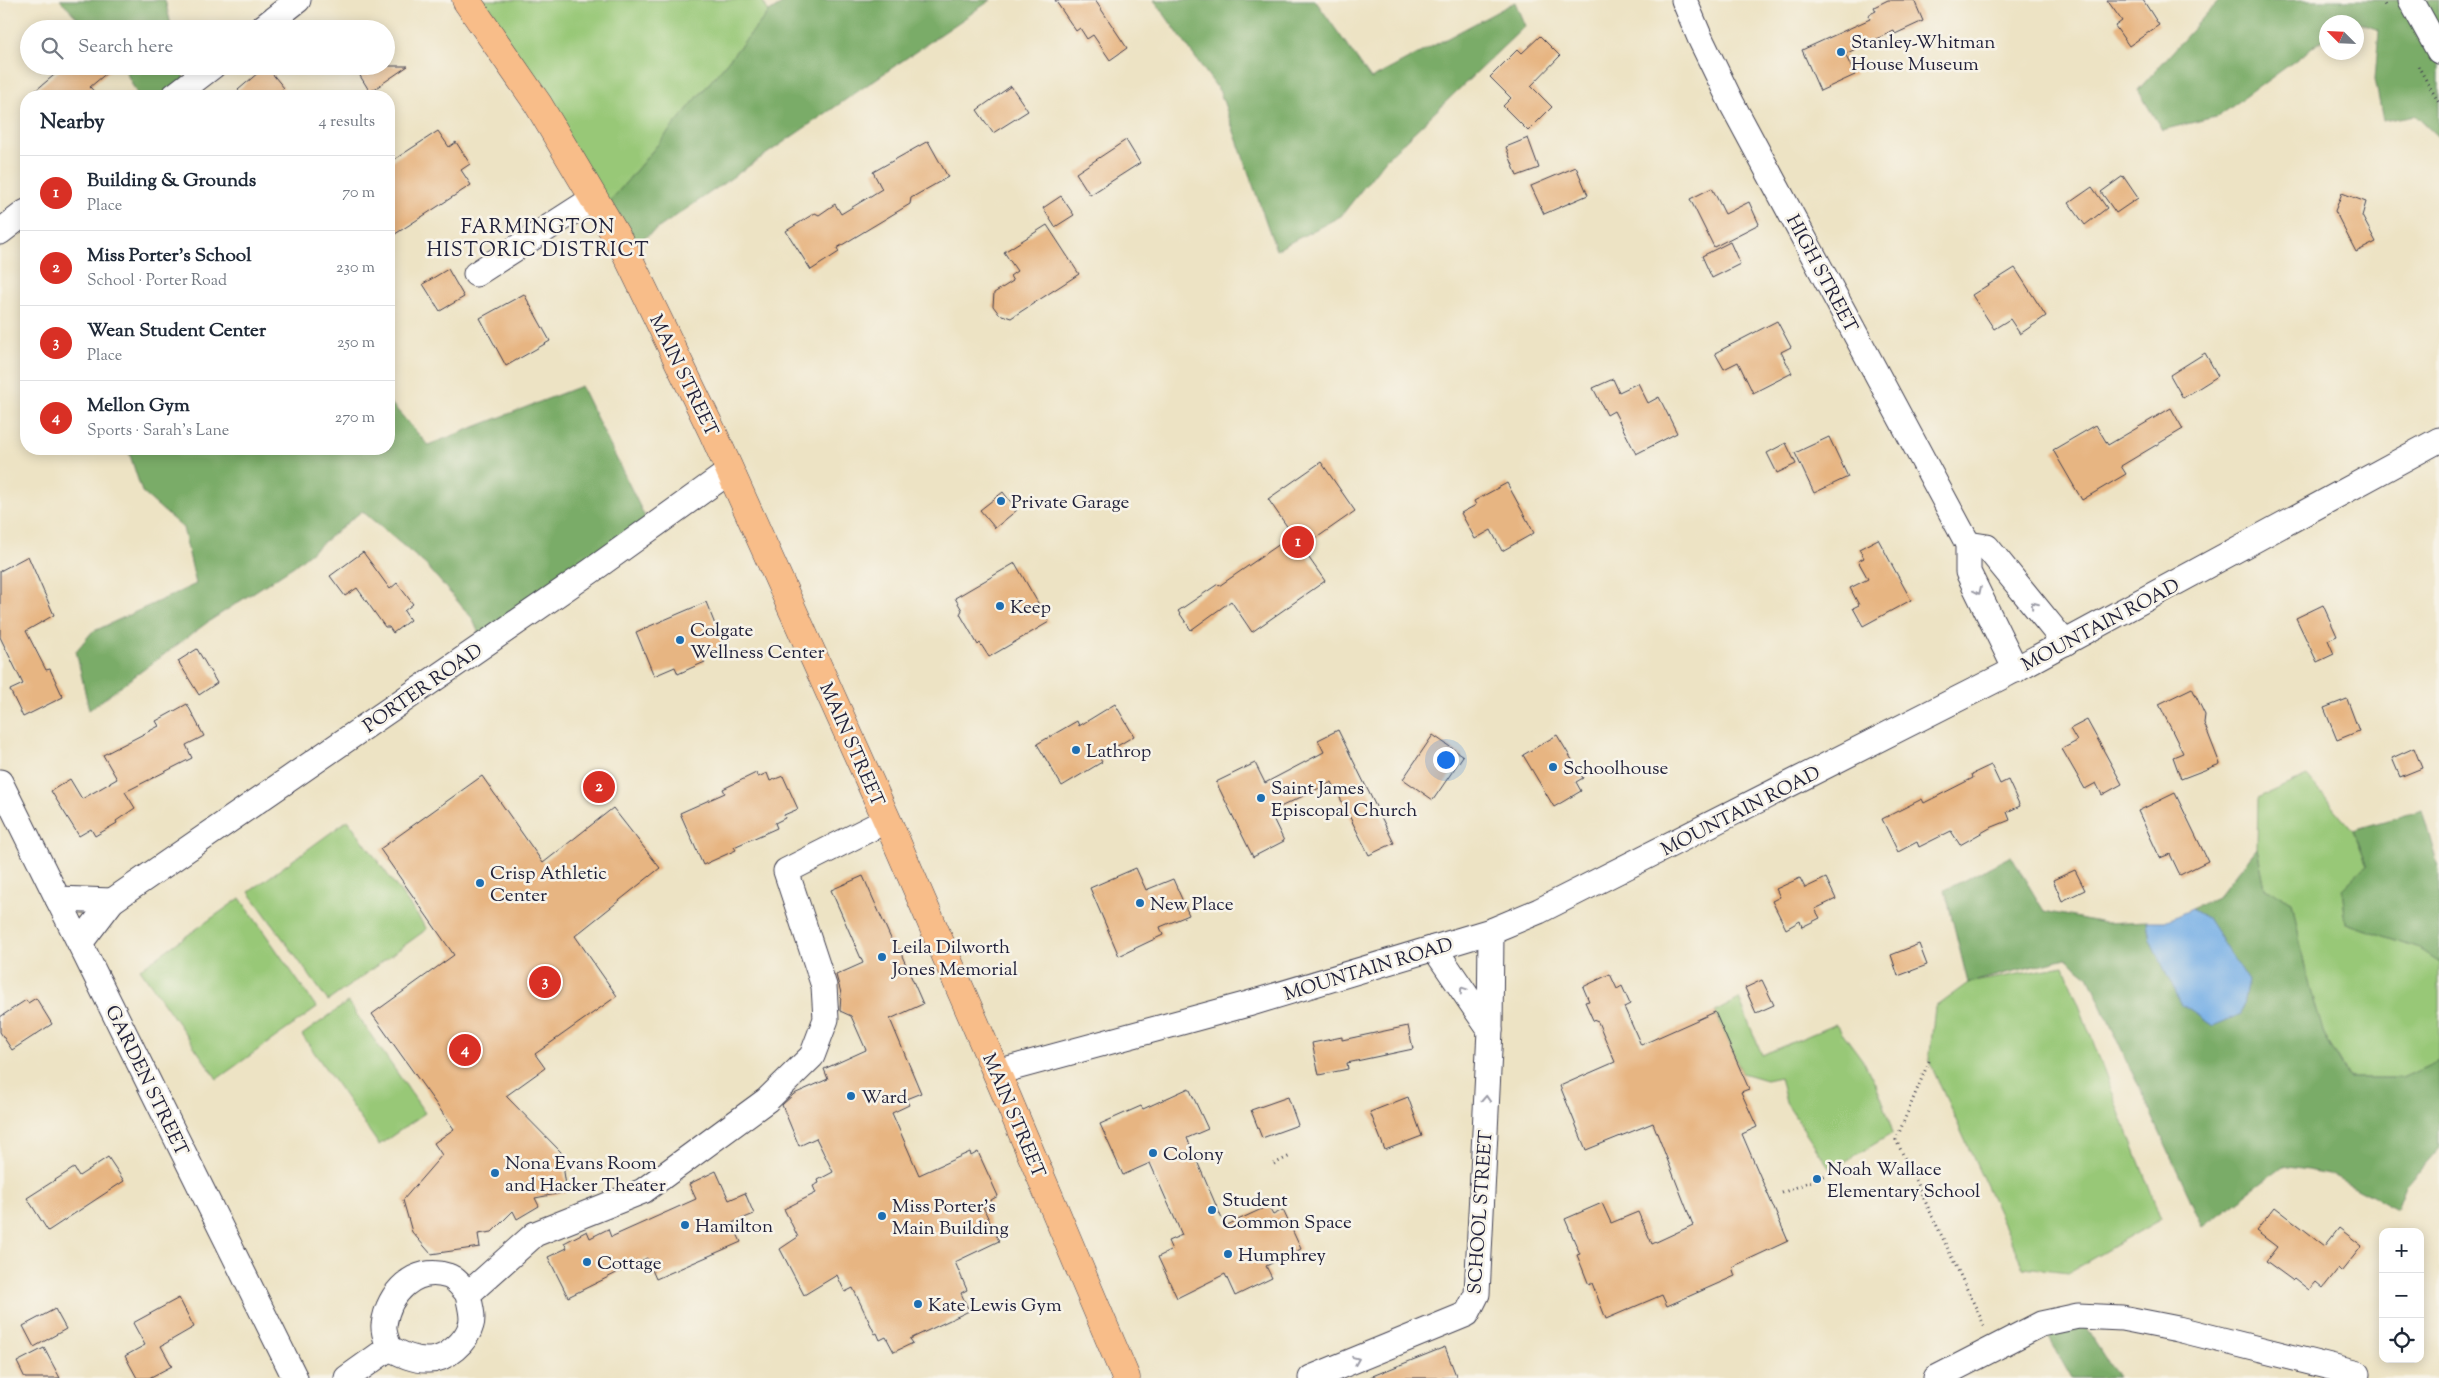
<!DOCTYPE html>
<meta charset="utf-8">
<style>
body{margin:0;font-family:"Sorts Mill Goudy",serif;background:#f2f2f3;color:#1f2937}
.controls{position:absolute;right:15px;bottom:15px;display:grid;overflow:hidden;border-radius:10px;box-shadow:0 2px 12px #0003}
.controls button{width:45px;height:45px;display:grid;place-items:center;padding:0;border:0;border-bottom:1px solid #e0e1e3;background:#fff;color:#1f2937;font:25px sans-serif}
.compass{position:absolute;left:2319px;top:15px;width:45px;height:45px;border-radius:50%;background:#fff;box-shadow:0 2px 12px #0003;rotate:294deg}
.you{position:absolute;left:1445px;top:759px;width:18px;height:18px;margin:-12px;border:4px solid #fff;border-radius:50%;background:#1a73e8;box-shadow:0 0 0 8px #1a73e833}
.badge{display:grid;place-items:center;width:32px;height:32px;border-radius:50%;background:#d93025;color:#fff;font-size:16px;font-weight:700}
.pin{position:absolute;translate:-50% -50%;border:2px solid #fff;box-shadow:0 1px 5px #0006}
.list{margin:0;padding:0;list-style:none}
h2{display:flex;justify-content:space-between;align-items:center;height:65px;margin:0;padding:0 20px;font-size:21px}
h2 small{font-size:16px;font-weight:400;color:#747a83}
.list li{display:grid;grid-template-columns:32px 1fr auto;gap:15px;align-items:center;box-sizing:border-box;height:75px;padding:0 20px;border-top:1px solid #e0e1e3}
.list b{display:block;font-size:19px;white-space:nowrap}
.list p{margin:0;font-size:16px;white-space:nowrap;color:#747a83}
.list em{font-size:16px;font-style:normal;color:#747a83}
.icon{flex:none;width:28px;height:28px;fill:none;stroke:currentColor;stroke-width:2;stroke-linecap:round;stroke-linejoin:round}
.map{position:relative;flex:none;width:2439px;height:1378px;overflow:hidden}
.search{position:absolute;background:#fff;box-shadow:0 2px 12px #0003;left:20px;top:20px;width:375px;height:55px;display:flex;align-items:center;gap:12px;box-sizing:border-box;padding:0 18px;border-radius:28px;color:#747a83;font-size:19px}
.panel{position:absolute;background:#fff;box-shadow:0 2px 12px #0003;left:20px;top:90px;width:375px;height:365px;border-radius:20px}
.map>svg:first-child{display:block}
.green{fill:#98c877;stroke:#5d7559}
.forest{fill:#7aac68;stroke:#4e6752}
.water{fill:#76afe6;stroke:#4c6890}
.building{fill:#e7b582}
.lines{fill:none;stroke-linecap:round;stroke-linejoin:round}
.minor-casing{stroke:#403f50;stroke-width:27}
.highway-casing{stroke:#403f50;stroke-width:29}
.path{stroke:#403f50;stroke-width:3;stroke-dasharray:1 4;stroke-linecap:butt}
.minor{stroke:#fff;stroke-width:25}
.highway{stroke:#f8bd89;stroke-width:28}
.oneway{stroke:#9c9ca7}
.poi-dot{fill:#1f6fb2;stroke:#f7f3e8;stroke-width:2}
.labels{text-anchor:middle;stroke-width:5;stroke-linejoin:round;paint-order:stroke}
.poi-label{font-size:19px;fill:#22223b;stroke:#f7f3e8;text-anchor:start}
.street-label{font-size:19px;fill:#22223b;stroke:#f7f3e8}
.neighbourhood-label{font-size:20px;letter-spacing:1px;fill:#22223b;stroke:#f7f3e8}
</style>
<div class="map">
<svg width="2439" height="1378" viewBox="0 0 2439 1378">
<rect width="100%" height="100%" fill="#f7f3e8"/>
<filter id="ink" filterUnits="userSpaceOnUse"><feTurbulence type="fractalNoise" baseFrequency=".02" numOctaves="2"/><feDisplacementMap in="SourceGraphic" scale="10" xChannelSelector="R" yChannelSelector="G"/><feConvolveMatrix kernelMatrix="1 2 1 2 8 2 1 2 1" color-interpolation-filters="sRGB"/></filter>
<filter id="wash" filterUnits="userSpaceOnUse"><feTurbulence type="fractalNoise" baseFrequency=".0096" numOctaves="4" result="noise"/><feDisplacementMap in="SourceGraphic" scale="20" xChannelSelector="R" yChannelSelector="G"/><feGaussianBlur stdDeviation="1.12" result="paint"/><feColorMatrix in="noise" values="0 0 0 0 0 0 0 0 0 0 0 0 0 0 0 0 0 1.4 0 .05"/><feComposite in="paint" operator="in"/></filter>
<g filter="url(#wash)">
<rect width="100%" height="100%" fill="#ede3c4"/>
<!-- green -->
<g class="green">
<polygon points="480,0 762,0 769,12 602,211"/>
<polygon points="2307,776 2353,830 2367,865 2342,889 2346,923 2416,947 2439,962 2439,1061 2402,1078 2350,1078 2324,1035 2305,968 2292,901 2265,888 2257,848 2258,798"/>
<polygon points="348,820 427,929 328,1001 249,892"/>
<polygon points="240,898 317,1008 217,1079 140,969"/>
<polygon points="2064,966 2161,1219 2069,1272 2023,1267 1929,1061 1935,1007 1968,983"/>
<polygon points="1739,999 1762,1055 1836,1024 1864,1062 1882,1098 1893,1133 1831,1170 1786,1103 1780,1077 1766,1080 1742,1073 1715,1012"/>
<polygon points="348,1002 425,1113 379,1145 302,1035"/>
</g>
<!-- forest -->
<g class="forest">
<polygon points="60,0 165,0 172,29 88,29"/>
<polygon points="788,0 991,0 625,251 602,211 769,12"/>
<polygon points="1154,0 1315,0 1371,79 1515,2 1525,26 1386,159 1341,216 1276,250 1220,92"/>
<polygon points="2219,0 2439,0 2439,138 2415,115 2383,121 2375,79 2379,30 2350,20 2347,22 2326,22 2326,38 2219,116 2162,130 2138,90"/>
<polygon points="123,66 181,66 188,96 138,96"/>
<polygon points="581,386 650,527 484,645 472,618 426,565 362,511 294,566 208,622 89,710 76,651 92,632 196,584 183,528 142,492 128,449 389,449 389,401 428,445"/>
<polygon points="2422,810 2439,870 2439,962 2416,947 2346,923 2342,889 2367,865 2353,830"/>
<polygon points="2257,848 2265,888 2292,901 2305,968 2324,1035 2349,1078 2402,1078 2439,1061 2439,1148 2406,1186 2397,1209 2330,1174 2284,1166 2203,1227 2088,976 2066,958 1968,983 1945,890 2011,856 2044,911 2104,923 2147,921 2150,940 2207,918 2192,909 2217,898"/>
<polygon points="2078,1316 2118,1378 2072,1378 2041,1324"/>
</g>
<!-- water -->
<polygon class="water" points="2192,909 2207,918 2248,981 2241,1014 2213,1026 2182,1005 2150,940 2147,921 2165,921"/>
<g id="blocks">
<!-- building -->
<g class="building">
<polygon points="1055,0 1095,0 1127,48 1110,60 1093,35 1087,39 1080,28 1076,31"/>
<polygon points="1888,0 1914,0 1923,21 1895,34 1894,31 1845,54 1855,75 1820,91 1802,50 1870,19 1868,15 1876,11 1874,7"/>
<polygon points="2107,0 2143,0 2159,25 2129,46 2115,26 2122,21"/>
<polygon points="1540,36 1560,56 1531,86 1552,107 1528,131 1503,106 1511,98 1490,77 1518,49 1522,53"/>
<polygon points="65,66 115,66 90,87 98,96 29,96"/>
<polygon points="266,66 284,88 274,96 231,96"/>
<polygon points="354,66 408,66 370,92"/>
<polygon points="1011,86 1028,111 993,133 977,110"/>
<polygon points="438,131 449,147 456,142 470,164 461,170 471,185 389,238 389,163"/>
<polygon points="1528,138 1539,168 1517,176 1506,147"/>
<polygon points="1126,140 1140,163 1090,195 1076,173"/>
<polygon points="928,141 948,177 911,198 910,204 837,248 839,252 811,270 786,231 815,213 819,215 835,204 841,214 882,189 873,172"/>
<polygon points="1576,167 1588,195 1544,214 1531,186"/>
<polygon points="2123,176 2138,198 2116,213 2101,192"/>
<polygon points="2092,187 2107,208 2085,225 2069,203"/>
<polygon points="1712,188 1725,214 1749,202 1759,224 1714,247 1690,199"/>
<polygon points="2342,193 2366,202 2362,216 2376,242 2356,252 2335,211"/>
<polygon points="1061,196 1074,215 1055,227 1043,208"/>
<polygon points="1047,225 1079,274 1011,318 999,314 993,306 994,293 1013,281 1010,276 1017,271 1004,252"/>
<polygon points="1730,242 1740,264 1712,278 1702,256"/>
<polygon points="2015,268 2046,316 2020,334 2010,319 1994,329 1972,295"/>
<polygon points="448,269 464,297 440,311 423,284"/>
<polygon points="524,294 550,341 506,366 480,318"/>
<polygon points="1777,321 1791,347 1781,352 1792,373 1753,393 1738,362 1724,369 1715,353"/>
<polygon points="2205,353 2218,376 2183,398 2170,375"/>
<polygon points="1613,379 1619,392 1638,383 1648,403 1659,397 1677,433 1636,454 1614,411 1607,415 1593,388"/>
<polygon points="2171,408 2183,429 2121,466 2126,474 2082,500 2053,450 2096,425 2108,445"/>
<polygon points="1829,437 1848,477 1814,493 1795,453"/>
<polygon points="1786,443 1796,464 1777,473 1767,453"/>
<polygon points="1321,462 1355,511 1302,548 1325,581 1252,632 1231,601 1191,630 1178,611 1218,584 1219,586 1293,535 1268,499"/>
<polygon points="1507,483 1534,533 1502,551 1491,530 1475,539 1461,513 1476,505 1474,501"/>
<polygon points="1003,492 1017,510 995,528 980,510"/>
<polygon points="1878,539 1911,600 1863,626 1853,608 1859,605 1850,588 1868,579 1858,561 1864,558 1859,549"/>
<polygon points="363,552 390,589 397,583 413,604 404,611 410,620 393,633 389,627 385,627 357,588 345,596 330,576"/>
<polygon points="28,556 54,615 26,631 46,670 50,669 63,697 23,717 10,690 23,684 0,637 0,571"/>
<polygon points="1015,563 1049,622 989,657 980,643 978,645 960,614 962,610 955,598"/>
<polygon points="706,602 724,647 702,657 705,662 691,668 678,674 675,667 654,676 636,632"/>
<polygon points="2323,605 2337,636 2328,640 2334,654 2317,662 2296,618"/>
<polygon points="197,649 217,683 199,695 178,661"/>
<polygon points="2192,688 2205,715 2204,723 2220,764 2181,779 2173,757 2183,753 2159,704"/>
<polygon points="2347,699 2359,731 2337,740 2324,708"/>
<polygon points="187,704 204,736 186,745 192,758 125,792 135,808 116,821 117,823 95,836 91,829 79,836 51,791 70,779 82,799 117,779 103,755 159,726 156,721"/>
<polygon points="1115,704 1134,736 1099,757 1102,762 1062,786 1037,744 1077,721 1079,726"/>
<polygon points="2087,720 2122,784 2102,795 2096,783 2085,789 2062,749 2077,741 2070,729"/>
<polygon points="1338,730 1394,843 1369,855 1332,782 1270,812 1284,841 1253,857 1216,782 1255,763 1265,783 1324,752 1318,740"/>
<polygon points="1433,735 1463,756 1433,800 1403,779"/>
<polygon points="1557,735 1583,778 1576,782 1581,791 1554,807 1523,755"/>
<polygon points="2414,748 2422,768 2400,777 2392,758"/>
<polygon points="1991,765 2000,784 2008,780 2020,806 2007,812 2010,820 1990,828 1960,845 1951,831 1919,847 1917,842 1898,852 1882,819 1922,799 1924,803 1973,778 1972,774"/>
<polygon points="756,773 758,777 767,773 770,781 783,776 798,809 784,815 785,818 775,823 777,828 734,847 736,850 703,865 680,813 725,793 723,789"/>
<polygon points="482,776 543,863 613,808 660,868 575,936 617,996 535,1054 545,1068 506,1096 561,1152 567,1192 535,1198 539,1206 517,1219 513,1211 492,1232 478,1234 480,1247 431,1254 412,1232 403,1200 442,1155 434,1143 454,1129 372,1014 454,955 380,849"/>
<polygon points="2175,793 2208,861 2180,875 2170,854 2160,858 2138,811"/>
<polygon points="1136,868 1146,890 1173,879 1189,915 1160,927 1163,935 1119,956 1090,888"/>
<polygon points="2075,870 2085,890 2062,901 2053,880"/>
<polygon points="863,876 896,950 899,949 923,1004 890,1019 921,1093 906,1099 909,1105 892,1113 919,1175 970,1152 971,1156 978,1152 998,1196 991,1200 992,1203 983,1207 999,1241 955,1262 967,1290 961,1293 969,1311 910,1339 913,1343 894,1352 886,1337 880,1340 877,1333 875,1334 853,1288 845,1292 837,1275 804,1295 780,1249 798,1237 784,1209 816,1193 813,1186 819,1183 818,1180 833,1172 816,1138 799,1146 782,1105 794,1094 828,1079 824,1069 866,1050 851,1016 840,1011 841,993 836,975 863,963 831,890"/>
<polygon points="1800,878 1805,888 1826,878 1836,899 1815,909 1820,918 1802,927 1800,921 1786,929 1772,901 1780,897 1776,889"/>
<polygon points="1919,944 1927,965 1898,976 1891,955"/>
<polygon points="1610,974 1617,989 1622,986 1630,1004 1624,1007 1641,1045 1715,1012 1749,1089 1741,1092 1757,1127 1742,1134 1788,1241 1732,1267 1735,1276 1667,1306 1662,1295 1606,1319 1592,1283 1589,1285 1577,1255 1580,1254 1565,1219 1602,1203 1611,1223 1638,1212 1652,1244 1693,1225 1653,1123 1586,1150 1560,1086 1615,1062 1598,1022 1593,1020 1585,1002 1589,1001 1583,987"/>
<polygon points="1762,980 1774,1005 1756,1013 1745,988"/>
<polygon points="36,998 52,1024 12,1050 0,1032 0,1017 26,1000 28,1003"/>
<polygon points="1408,1026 1413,1049 1347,1063 1348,1069 1319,1075 1312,1043 1342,1037 1342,1040"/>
<polygon points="1189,1088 1208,1129 1187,1138 1225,1226 1268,1206 1273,1215 1283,1210 1301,1249 1266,1266 1272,1278 1235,1296 1225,1274 1177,1298 1158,1257 1172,1250 1168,1241 1182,1235 1150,1163 1123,1175 1100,1124 1141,1106 1143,1109"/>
<polygon points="1288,1097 1298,1125 1262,1138 1251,1110"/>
<polygon points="1408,1097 1422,1136 1385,1150 1370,1112"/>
<polygon points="108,1157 124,1181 48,1231 27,1198 74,1168 79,1176"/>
<polygon points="716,1171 729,1200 745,1193 754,1214 732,1223 741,1242 656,1279 647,1258 568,1297 548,1257 567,1248 564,1243 587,1231 590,1238 608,1229 611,1237 696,1199 689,1184"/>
<polygon points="2275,1207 2325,1246 2339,1228 2362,1246 2341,1272 2338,1269 2323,1288 2316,1282 2309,1290 2294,1278 2292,1280 2266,1261 2277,1247 2256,1231"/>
<polygon points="179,1298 194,1327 161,1346 172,1366 149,1378 137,1378 125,1356 145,1345 133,1323"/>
<polygon points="55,1309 66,1329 34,1347 23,1326"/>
<polygon points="1445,1347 1457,1378 1370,1378 1370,1377"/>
<polygon points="44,1348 60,1378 25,1378 17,1362"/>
</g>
</g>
</g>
<g filter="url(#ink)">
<use href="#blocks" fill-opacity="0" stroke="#403f50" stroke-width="1"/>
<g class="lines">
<!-- minor casing -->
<g class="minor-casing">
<g id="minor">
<polyline points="1684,0 1700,38 1732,104 1968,544 1968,572 2016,670"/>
<polyline points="2411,0 2439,51"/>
<polyline points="261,29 298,0"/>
<polyline points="174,96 213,66"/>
<polyline points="0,232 26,212"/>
<polyline points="476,274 594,198"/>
<polyline points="1968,544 1987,547 2065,643"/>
<polyline points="0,782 295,1378"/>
<polyline points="58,899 112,901"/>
<polyline points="80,943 112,901 591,571 730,471"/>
<polyline points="1434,948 1490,1030"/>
<polyline points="997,1072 1248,1004 1491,931 1539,911 2005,675 2439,440"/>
<path d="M389 1348C387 1341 383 1332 384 1325 388 1293 415 1265 448 1276 455 1278 463 1288 468 1294"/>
<path d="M347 1378 389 1348C401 1354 415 1361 429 1360 446 1360 467 1341 471 1325 474 1316 469 1302 468 1294L535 1234 643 1191 767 1100 812 1056 826 1019 824 986 786 871 887 820"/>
<polyline points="1311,1378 1467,1314 1477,1294 1490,1030 1491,931"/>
<polyline points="1936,1378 2041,1324 2078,1316 2122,1318 2178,1329 2358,1374"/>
</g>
</g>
<!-- highway casing -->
<g class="highway-casing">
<polyline id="highway" points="466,0 538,104 625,251 713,433 887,820 1007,1097 1126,1378"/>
</g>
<!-- path -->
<g class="path">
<polyline points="2382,0 2386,8"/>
<polyline points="2418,66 2439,103"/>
<polyline points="1929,1061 1896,1140 1985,1327"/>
<polyline points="1274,1164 1290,1156"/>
<polyline points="1782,1193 1826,1175"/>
</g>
<!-- minor -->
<use href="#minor" class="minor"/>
<!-- highway -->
<use href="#highway" class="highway"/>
</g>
<!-- one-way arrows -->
<defs><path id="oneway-chevron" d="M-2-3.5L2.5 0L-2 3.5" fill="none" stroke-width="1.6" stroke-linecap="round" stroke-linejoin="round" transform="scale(1.25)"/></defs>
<g class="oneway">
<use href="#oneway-chevron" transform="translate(1978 591) rotate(64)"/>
<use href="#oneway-chevron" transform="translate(2034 605) rotate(-129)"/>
<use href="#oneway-chevron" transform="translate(1463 990) rotate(-124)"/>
<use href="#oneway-chevron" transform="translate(1486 1099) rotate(-87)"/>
<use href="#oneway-chevron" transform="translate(1356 1360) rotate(-22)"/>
</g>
</g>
<!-- markers -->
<g class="poi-dot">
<circle cx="1841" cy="52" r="5"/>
<circle cx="1001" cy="501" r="5"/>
<circle cx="1000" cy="606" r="5"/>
<circle cx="680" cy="640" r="5"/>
<circle cx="1076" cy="750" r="5"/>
<circle cx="1553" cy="767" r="5"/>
<circle cx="1261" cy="798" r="5"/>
<circle cx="480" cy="883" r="5"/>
<circle cx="1140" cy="903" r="5"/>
<circle cx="882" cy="957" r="5"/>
<circle cx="851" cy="1096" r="5"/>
<circle cx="1153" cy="1153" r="5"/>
<circle cx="495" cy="1173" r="5"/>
<circle cx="1817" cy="1179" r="5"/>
<circle cx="1212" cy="1210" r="5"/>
<circle cx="882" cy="1216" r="5"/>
<circle cx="685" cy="1225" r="5"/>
<circle cx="1228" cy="1254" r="5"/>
<circle cx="587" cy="1262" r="5"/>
<circle cx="918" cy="1304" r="5"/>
</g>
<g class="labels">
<!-- poi labels -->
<g class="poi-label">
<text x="1851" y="48">Stanley-Whitman<tspan x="1851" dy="22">House Museum</tspan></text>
<text x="1011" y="508">Private Garage</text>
<text x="1010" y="613">Keep</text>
<text x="690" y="636">Colgate<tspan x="690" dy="22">Wellness Center</tspan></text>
<text x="1086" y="757">Lathrop</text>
<text x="1563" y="774">Schoolhouse</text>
<text x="1271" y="794">Saint James<tspan x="1271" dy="22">Episcopal Church</tspan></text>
<text x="490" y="879">Crisp Athletic<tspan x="490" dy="22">Center</tspan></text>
<text x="1150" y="910">New Place</text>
<text x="892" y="953">Leila Dilworth<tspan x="892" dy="22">Jones Memorial</tspan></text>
<text x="861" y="1103">Ward</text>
<text x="1163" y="1160">Colony</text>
<text x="505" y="1169">Nona Evans Room<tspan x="505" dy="22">and Hacker Theater</tspan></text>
<text x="1827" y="1175">Noah Wallace<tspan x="1827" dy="22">Elementary School</tspan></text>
<text x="1222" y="1206">Student<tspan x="1222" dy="22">Common Space</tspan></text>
<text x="892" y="1212">Miss Porter's<tspan x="892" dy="22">Main Building</tspan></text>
<text x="695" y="1232">Hamilton</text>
<text x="1238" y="1261">Humphrey</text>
<text x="597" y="1269">Cottage</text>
<text x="928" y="1311">Kate Lewis Gym</text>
</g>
<!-- street labels -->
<g class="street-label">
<text transform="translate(1823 273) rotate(62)" y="7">HIGH STREET</text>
<text transform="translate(685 375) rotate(64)" y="7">MAIN STREET</text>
<text transform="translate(2100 624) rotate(-28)" y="7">MOUNTAIN ROAD</text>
<text transform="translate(422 687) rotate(-35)" y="7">PORTER ROAD</text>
<text transform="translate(853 744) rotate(66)" y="7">MAIN STREET</text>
<text transform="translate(1740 810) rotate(-27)" y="7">MOUNTAIN ROAD</text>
<text transform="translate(1368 968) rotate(-17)" y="7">MOUNTAIN ROAD</text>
<text transform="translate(148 1080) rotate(64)" y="7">GARDEN STREET</text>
<text transform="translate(1015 1115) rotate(67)" y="7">MAIN STREET</text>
<text transform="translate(1479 1212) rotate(-86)" y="7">SCHOOL STREET</text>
</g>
<!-- neighbourhood labels -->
<g class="neighbourhood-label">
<text x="538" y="233">FARMINGTON<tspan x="538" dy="23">HISTORIC DISTRICT</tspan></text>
</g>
</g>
</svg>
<div class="controls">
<button>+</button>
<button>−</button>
<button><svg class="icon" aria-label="locate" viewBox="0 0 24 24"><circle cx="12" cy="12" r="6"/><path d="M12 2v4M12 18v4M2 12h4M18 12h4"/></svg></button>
</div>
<svg class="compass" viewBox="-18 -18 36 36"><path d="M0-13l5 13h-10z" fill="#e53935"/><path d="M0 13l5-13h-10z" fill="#747a83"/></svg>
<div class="you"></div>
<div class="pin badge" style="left:1298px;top:542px">1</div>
<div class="pin badge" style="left:599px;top:787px">2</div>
<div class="pin badge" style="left:545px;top:982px">3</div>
<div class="pin badge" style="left:465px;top:1050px">4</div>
<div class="search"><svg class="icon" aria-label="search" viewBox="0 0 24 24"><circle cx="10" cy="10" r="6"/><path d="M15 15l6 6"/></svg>Search here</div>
<section class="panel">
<h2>Nearby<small>4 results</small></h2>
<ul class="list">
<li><span class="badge">1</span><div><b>Building &amp; Grounds</b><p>Place</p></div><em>70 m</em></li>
<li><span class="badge">2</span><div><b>Miss Porter's School</b><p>School · Porter Road</p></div><em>230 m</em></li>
<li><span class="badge">3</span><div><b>Wean Student Center</b><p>Place</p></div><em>250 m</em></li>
<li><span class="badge">4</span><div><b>Mellon Gym</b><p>Sports · Sarah's Lane</p></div><em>270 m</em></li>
</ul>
</section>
</div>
